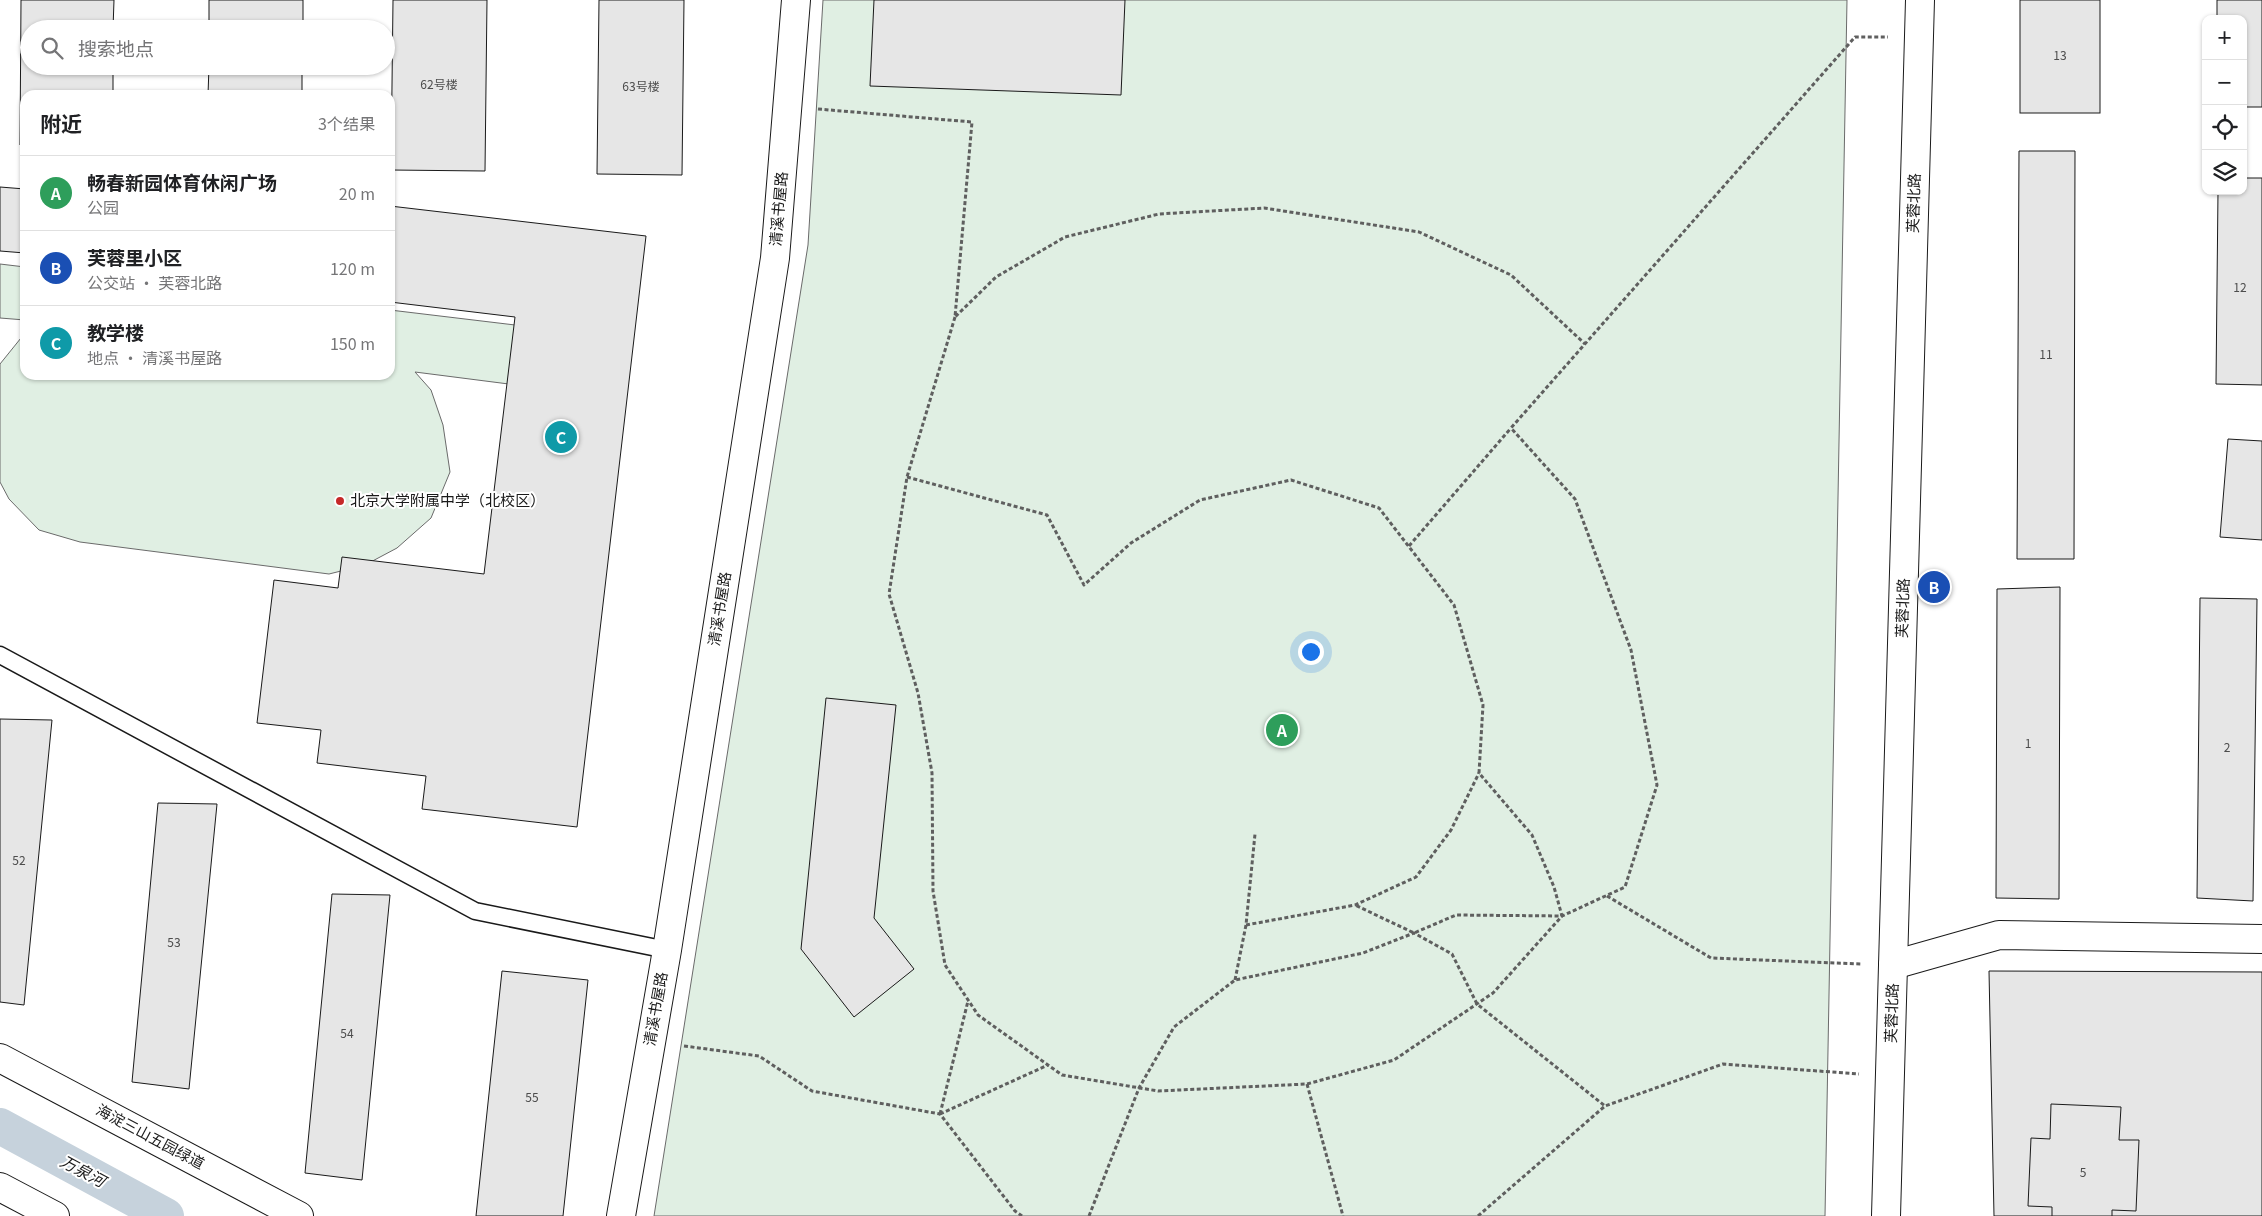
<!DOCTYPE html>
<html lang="zh">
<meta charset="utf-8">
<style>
body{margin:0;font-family:Georgia,"Noto Sans SC",serif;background:#f6f6f6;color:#202124}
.controls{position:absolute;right:15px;top:15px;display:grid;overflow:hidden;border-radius:10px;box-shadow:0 1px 4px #0004}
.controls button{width:45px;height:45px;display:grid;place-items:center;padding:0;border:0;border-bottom:1px solid #e0e0e0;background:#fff;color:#202124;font:25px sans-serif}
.you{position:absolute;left:1310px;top:651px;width:18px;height:18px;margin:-12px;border:4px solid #fff;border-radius:50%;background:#1a73e8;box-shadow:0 0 0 8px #1a73e833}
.badge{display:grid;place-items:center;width:32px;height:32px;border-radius:50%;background:#c62828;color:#fff;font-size:16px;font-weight:700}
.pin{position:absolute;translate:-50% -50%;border:2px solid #fff;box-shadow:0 1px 5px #0006}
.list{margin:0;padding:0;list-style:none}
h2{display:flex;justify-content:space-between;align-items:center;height:65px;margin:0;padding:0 20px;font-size:21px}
h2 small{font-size:16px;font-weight:400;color:#757577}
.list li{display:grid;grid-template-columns:32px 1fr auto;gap:15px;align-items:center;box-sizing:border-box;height:75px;padding:0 20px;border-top:1px solid #e0e0e0}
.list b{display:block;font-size:19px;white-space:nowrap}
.list p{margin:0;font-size:16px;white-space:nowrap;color:#757577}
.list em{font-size:16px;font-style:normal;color:#757577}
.icon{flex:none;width:28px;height:28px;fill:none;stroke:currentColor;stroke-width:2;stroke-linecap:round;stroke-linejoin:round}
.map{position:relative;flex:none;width:2262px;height:1216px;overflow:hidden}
.search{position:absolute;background:#fff;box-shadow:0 1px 4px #0004;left:20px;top:20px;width:375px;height:55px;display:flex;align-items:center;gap:12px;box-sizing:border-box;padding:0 18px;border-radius:28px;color:#757577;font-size:19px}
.panel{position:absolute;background:#fff;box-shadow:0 1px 4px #0004;left:20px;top:90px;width:375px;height:290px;border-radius:15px}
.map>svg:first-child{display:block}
.green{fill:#e0efe3;stroke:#6a6a6a}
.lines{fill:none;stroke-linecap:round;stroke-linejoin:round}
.canal{stroke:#c6d2dc;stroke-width:36}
.building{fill:#e6e6e6;stroke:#1a1a1a}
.service-casing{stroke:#1a1a1a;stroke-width:19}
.minor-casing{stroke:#1a1a1a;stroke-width:30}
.tertiary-casing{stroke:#1a1a1a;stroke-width:30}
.path{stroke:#5f5f5f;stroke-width:3;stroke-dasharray:4 2.5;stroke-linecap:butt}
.service{stroke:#fff;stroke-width:16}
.minor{stroke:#fff;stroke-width:28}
.tertiary{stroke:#fff;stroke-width:28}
.poi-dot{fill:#c62828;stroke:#fff;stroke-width:2}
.labels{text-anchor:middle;stroke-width:4;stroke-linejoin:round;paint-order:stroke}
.number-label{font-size:12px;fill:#4d4d4d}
.street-label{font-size:15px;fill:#1a1a1a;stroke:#fff}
.poi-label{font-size:15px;fill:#1a1a1a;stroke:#fff;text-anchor:start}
.water-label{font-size:16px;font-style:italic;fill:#1a1a1a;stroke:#fff}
</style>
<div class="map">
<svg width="2262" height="1216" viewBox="0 0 2262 1216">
<rect width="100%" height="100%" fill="#fff"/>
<!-- green -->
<g class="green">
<polygon points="823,0 1847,0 1825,1216 654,1216 808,245"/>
<polygon points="0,264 25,267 25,320 0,318"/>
<polygon points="390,310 540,328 532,387 415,372 431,390 443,425 450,472 431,518 397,548 365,565 329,574 80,542 39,530 9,499 0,482 0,364 25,333 25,375 390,375"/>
</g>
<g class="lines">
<!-- canal -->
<polyline class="canal" points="0,1126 166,1216"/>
</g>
<!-- building -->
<g class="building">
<polygon points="21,0 114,0 113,29 29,29 29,66 113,66 113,95 25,95 25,145 20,145"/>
<rect x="209" y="0" width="94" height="29"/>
<polygon points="393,0 487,0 485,171 391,170"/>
<polygon points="599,0 684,0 682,175 597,174"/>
<polygon points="874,0 1125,0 1121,95 870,86"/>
<rect x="2020" y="0" width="80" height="113"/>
<polygon points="2217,0 2262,0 2262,107 2243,107 2243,19 2217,19"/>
<polygon points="209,66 302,66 302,95 208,95"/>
<polygon points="2019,151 2075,151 2074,559 2017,559"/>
<polygon points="2243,178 2262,178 2262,385 2216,384 2218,191 2243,191"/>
<polygon points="0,187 25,189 25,253 0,251"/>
<polygon points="390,206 646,236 577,827 422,809 426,776 317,763 321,730 257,723 274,580 338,588 342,557 484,574 515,317 390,302"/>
<polygon points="2228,439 2262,441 2262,540 2220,537"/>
<polygon points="2060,587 2059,899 1996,898 1997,589"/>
<polygon points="2200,598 2257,599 2253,901 2197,898"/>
<polygon points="826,698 896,705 874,918 914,969 854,1017 801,949"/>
<polygon points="0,719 52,720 24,1005 0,1002"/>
<polygon points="158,803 217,804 189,1089 132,1082"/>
<polygon points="332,894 390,895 362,1180 305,1173"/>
<polygon points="502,971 588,980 563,1216 476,1216"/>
<polygon points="1989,971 2262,972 2262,1216 1994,1216"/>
<polygon points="2051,1104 2121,1107 2119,1140 2139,1140 2136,1211 2112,1210 2112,1216 2052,1216 2052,1207 2028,1206 2031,1138 2050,1139"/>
</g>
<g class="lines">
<!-- service casing -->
<g class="service-casing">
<polyline id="service" points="0,655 475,911 667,950"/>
</g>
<!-- minor casing -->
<g class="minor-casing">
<g id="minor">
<polyline points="1893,965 1999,935 2262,939"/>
<polyline points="0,1058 299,1216"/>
<polyline points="0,1187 55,1216"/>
<polyline points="621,1216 667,950 775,258 796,0"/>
</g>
</g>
<!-- tertiary casing -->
<g class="tertiary-casing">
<polyline id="tertiary" points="1886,1216 1920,0"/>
</g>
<!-- path -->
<g class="path">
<polyline points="818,109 972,122 955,317 996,277 1065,237 1159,214 1264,208 1419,232 1511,275 1585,344"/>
<polyline points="955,317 907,477 889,594 918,693 932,773 933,891 945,965 978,1015 1062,1075 1158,1091 1307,1084 1394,1060 1493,993 1562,916 1625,887 1657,785 1631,650 1575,499 1511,428 1855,37 1888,37"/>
<polyline points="907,477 1047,515 1084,585 1131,543 1200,500 1291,480 1379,508 1454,605 1483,705 1479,773 1532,835 1554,887 1562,916 1456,915 1414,933 1355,905"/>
<polyline points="1409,546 1511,428"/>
<polyline points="1607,896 1711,958 1861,964"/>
<polyline points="1246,925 1355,905 1416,877 1451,830 1479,773"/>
<polyline points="1235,980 1246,925 1255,834"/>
<polyline points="684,1046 759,1056 812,1091 940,1114 1015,1211 1022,1216"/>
<polyline points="1307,1084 1343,1216"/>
<polyline points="940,1114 1048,1065"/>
<polyline points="940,1114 968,1001"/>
<polyline points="1089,1216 1139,1088 1174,1027 1235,980 1363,953 1414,933 1452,954 1477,1004 1605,1106"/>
<polyline points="1478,1216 1605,1106 1723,1064 1859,1074"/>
</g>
<!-- service -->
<use href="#service" class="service"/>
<!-- minor -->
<use href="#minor" class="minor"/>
<!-- tertiary -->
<use href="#tertiary" class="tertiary"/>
</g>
<!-- markers -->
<circle class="poi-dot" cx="340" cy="501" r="5"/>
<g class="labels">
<!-- number labels -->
<g class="number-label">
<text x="2060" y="60">13</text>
<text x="439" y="89">62号楼</text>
<text x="641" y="91">63号楼</text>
<text x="2240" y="292">12</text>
<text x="2046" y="359">11</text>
<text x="2028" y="748">1</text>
<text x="2227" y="752">2</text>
<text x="19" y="865">52</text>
<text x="174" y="947">53</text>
<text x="347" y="1038">54</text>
<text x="532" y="1102">55</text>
<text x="2083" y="1177">5</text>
</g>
<!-- street labels -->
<g class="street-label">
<text transform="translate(1914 203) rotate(-88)" y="5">芙蓉北路</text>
<text transform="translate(779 209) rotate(-85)" y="5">清溪书屋路</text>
<text transform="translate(1903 608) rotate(-88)" y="5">芙蓉北路</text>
<text transform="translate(720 609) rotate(-81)" y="5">清溪书屋路</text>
<text transform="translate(656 1009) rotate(-80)" y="5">清溪书屋路</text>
<text transform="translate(1892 1013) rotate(-88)" y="5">芙蓉北路</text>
<text transform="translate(150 1137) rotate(28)" y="5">海淀三山五园绿道</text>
</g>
<!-- poi labels -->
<g class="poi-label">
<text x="350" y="506">北京大学附属中学（北校区）</text>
</g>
<!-- water labels -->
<g class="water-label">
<text transform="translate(83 1171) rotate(28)" y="6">万泉河</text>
</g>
</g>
</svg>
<div class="controls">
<button>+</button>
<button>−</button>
<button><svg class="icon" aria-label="locate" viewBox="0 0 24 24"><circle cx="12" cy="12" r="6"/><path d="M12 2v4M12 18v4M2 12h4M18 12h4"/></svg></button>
<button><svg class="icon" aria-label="layers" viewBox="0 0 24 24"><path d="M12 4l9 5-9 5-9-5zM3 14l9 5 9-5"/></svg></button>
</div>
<div class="you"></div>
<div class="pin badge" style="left:1282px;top:730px;background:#2e9e5b">A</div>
<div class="pin badge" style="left:1934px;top:587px;background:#1a4fb4">B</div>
<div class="pin badge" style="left:561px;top:437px;background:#0f9aa8">C</div>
<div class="search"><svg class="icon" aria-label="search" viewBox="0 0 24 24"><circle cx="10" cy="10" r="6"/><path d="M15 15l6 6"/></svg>搜索地点</div>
<section class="panel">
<h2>附近<small>3个结果</small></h2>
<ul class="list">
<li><span class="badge" style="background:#2e9e5b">A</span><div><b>畅春新园体育休闲广场</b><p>公园</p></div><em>20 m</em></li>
<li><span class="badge" style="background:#1a4fb4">B</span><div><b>芙蓉里小区</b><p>公交站 · 芙蓉北路</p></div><em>120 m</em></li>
<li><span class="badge" style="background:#0f9aa8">C</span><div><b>教学楼</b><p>地点 · 清溪书屋路</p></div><em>150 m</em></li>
</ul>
</section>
</div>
